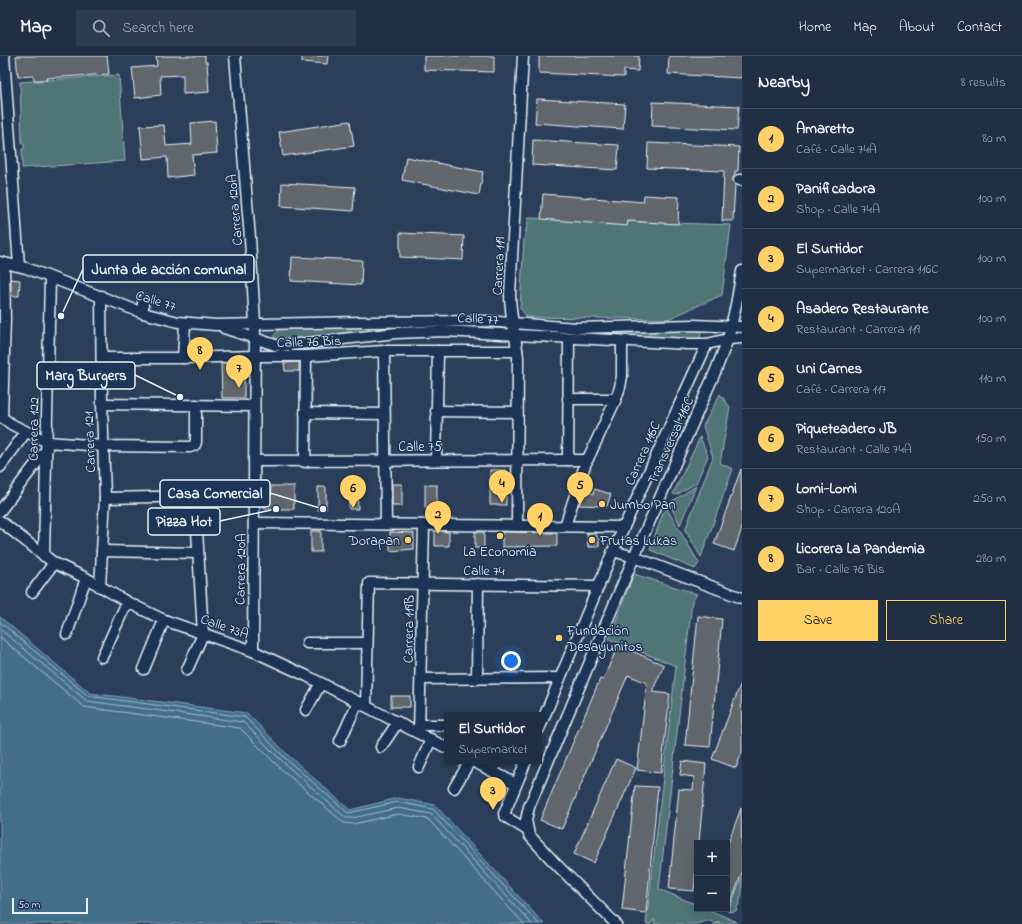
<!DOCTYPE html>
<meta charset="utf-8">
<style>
body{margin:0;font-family:"Indie Flower",sans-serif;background:#2d3b4f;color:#f1f3f6}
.controls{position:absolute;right:12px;bottom:12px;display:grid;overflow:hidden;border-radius:0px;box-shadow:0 4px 16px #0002}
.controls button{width:36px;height:36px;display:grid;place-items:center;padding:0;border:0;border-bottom:1px solid #3d4a5d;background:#202f44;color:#f1f3f6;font:20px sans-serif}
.scale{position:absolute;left:12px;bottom:10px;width:76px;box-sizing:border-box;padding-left:4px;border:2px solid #e8f1f8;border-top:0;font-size:11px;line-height:14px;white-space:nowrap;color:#e8f1f8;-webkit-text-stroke:3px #1d3557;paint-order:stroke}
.you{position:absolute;left:511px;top:605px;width:14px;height:14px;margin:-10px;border:3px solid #fff;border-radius:50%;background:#1a73e8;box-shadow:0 0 0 6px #1a73e833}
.badge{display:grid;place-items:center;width:26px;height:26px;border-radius:50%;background:#ffd166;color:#111;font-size:13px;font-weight:700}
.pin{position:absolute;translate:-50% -33px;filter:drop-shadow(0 1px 2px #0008)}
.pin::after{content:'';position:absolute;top:21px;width:14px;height:12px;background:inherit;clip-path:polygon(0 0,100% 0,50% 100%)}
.popup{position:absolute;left:444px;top:656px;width:98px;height:52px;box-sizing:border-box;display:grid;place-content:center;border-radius:0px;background:#202f44;filter:drop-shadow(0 1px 3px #0005);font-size:13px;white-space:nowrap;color:#a2a9b2}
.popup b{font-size:15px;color:#f1f3f6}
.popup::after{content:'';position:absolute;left:50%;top:100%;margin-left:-8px;border:8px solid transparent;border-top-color:#202f44}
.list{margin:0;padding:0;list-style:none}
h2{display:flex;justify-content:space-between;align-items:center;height:52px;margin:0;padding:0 16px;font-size:17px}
h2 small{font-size:13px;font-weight:400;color:#a2a9b2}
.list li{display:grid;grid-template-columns:26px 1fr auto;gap:12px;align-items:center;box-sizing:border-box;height:60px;padding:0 16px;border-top:1px solid #3d4a5d}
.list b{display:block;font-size:15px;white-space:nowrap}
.list p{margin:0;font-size:13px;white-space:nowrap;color:#a2a9b2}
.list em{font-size:13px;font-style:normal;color:#a2a9b2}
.actions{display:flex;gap:8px;padding:12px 16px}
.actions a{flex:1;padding:9px 0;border:1px solid #ffd166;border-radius:0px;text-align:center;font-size:14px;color:#ffd166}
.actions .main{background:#ffd166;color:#111}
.icon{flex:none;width:22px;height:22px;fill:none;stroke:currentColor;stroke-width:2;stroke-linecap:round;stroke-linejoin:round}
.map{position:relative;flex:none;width:742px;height:868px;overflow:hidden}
header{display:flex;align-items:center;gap:24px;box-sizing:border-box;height:56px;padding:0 20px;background:#202f44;border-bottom:1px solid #3d4a5d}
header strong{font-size:19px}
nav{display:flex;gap:22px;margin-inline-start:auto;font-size:14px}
.search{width:280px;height:36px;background:#2d3b4f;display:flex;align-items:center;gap:10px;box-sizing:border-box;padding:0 14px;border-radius:0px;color:#a2a9b2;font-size:15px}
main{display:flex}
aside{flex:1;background:#202f44}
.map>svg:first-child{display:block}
.green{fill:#507577;stroke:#9cb3b8}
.water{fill:#436e8a;stroke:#85a2b6}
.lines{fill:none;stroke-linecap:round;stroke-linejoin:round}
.shore{stroke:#a6bdcc;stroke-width:1}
.building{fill:#61666c;stroke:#e8f1f8}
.minor-casing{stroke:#e8f1f8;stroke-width:13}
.minor{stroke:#1d3557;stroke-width:10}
.poi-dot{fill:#ffd166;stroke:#1d3557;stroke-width:1.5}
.labels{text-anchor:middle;stroke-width:3;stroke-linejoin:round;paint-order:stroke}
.street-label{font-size:14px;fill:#e8f1f8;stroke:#1d3557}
.poi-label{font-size:14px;fill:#e8f1f8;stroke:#1d3557;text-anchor:start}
.leader{fill:none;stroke:#e8f1f8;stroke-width:1.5}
.callout-dot{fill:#e8f1f8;stroke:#1d3557;stroke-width:1.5}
.callout{fill:#1d3557;stroke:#e8f1f8;stroke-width:1.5}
.callout-label{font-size:15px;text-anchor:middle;font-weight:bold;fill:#e8f1f8}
</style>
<header>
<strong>Map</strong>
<div class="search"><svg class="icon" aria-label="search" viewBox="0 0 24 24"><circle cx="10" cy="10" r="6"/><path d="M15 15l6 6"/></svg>Search here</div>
<nav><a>Home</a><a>Map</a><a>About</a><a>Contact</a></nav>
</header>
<main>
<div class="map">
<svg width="742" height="868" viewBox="0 0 742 868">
<rect width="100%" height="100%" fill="#2b3f5b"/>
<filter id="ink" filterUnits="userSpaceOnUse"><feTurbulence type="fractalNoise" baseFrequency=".025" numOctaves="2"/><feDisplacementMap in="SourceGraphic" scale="8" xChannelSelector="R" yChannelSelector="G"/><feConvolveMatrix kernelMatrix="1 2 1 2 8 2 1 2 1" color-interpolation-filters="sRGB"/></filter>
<g filter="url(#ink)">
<!-- green -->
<g class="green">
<polygon points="119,19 125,105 22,112 22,93 24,93 24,88 22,87 20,26"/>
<polygon points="529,162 731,169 722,239 668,263 527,261 520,252 524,182"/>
<polygon points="371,270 417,271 278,287 275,284 274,279 278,275 282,272"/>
<polygon points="532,273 612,278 661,275 701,274 700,284 585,279"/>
<polygon points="720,338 730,351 720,407 733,413 701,501 685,474 713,401 703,370"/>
<polygon points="700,381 708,400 696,427 676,439 673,438"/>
<polygon points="696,430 680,469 672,453 671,446"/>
<polygon points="667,453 699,507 695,513 650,494 663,457"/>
<polygon points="634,518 697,538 692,546 659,833 697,849 697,853 707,853 737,866 733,866 732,868 712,868 720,866 707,865 696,868 654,868 655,864 653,864 651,868 646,868 676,610 609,583"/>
<polygon points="742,821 742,839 736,855 728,856"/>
</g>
<!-- water -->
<polygon class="water" points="0,561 90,637 247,657 289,700 350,754 398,742 435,749 544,868 0,868"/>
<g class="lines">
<!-- shore -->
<g class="shore">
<polyline points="0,566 88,640 245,661 286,703 348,757 398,746 433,753 539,868"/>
<polyline points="0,573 87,645 243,666 283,706 346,762 352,762 398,752 431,758 532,868"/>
<polyline points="0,581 84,651 240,672 279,711 344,767 353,768 398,758 428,763 524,868"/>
</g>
</g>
<!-- building -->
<g class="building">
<polygon points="16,0 107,0 109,18 46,22 47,24 34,24 33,20 18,21"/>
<polygon points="156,0 205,0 205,6 207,6 209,36 183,38 183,19 160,20 161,39 135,42 132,12 157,10"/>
<polygon points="302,0 328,0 327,8 302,6"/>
<polygon points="424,0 494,0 494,16 424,14"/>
<polygon points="539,0 639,0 638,15 624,14 624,21 539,17"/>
<polygon points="669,0 742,0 742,22 668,18"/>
<polygon points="537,43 625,48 623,73 535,67"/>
<polygon points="653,46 739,50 737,74 652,70"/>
<polygon points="215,65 217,97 192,99 194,119 168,122 167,101 143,103 140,70 164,69 166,90 192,88 191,67"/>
<polygon points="350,65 354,90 283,100 279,76"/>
<polygon points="533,84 619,89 617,114 532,109"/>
<polygon points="648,87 739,91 738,115 735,115 735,119 733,124 735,129 733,165 722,165 724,115 647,112"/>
<polygon points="406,101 483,116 479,139 402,124"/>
<polygon points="282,127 355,131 353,155 281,150"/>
<polygon points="543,138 643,146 644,139 679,141 678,168 628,165 627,170 541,163"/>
<polygon points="400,177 464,180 463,204 400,201"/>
<polygon points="292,201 362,204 361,229 291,225"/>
<polygon points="11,223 20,224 19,240 11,240"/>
<polygon points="299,306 299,315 285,315 284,307"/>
<polygon points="221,307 244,307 244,342 222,342"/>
<polygon points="741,413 742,472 734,495 714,488"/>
<rect x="490" y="414" width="16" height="35"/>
<rect x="392" y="428" width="10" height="22"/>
<polygon points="348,429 357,429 358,453 349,453"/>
<rect x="425" y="429" width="12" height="23"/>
<polygon points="271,430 294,430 294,453 264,453 264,440 271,440"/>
<polygon points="318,431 326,431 326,453 318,454"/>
<polygon points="594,433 611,438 607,450 579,449 584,434 593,438"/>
<rect x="311" y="475" width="10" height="21"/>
<polygon points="435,475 449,476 449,490 435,490"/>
<polygon points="390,476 414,477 414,493 390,495"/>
<rect x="475" y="476" width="9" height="16"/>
<polygon points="502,476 557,477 557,490 502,491"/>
<polygon points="587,477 595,477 599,483 599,491 588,491"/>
<polygon points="698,560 722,563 710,691 685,689"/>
<polygon points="618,589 664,609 652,636 670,638 661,717 637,714 647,627 628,619 562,773 540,764 600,623 603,624"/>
<polygon points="741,627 742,696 736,712 712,703"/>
<rect x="391" y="640" width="19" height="11"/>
<polygon points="616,703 636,712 594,807 574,798"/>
<polygon points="682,705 706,708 699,787 697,787 697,803 694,835 669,833 679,733 693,734 694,721 680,719"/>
<polygon points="635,730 658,731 646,857 622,854"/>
<polygon points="741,752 742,817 728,854 727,790"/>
</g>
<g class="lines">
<!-- minor casing -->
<g class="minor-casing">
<g id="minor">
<polyline points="4,0 19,210"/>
<polyline points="235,0 250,182 255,268 253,595"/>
<polyline points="739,124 742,124"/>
<polyline points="0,206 26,212 143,257 178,266 216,269 363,266 486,265 576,272 693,269 742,271"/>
<polyline points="143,244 143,257"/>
<polyline points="224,272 275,289 281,290 396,277 444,275 688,288 707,288 728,283 742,282"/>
<polyline points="384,295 386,468"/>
<polyline points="102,302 183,302 255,300 306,300 384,295 517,295"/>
<polyline points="183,302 185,267"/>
<polyline points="568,343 616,343"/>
<polyline points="102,348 254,350"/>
<polyline points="436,355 517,356"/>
<polyline points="305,357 384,358"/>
<polyline points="0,360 11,368 47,386 103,390 190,391 195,389 196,386 196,349"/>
<polyline points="2,361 5,263 4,207"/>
<polyline points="436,404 438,295"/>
<polyline points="568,404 569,282"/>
<polyline points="254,405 587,404"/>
<polyline points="305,406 306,300"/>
<polyline points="0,411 26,376"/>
<polyline points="105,442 254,439"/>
<polyline points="0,455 47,393"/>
<polyline points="0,465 54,507 86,522 127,546 164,564 253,595 307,620 447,692"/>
<polyline points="254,467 624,471"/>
<path d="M517 470 518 302C516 281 510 259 510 238L523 0"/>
<polyline points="565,470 585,409 616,343 620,331 622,320 622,285"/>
<polyline points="102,495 197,497"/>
<polyline points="613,495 634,501 742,542"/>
<polyline points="44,500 50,222"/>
<polyline points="100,531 105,442 102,348 101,240"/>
<polyline points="32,536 54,507"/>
<polyline points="67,578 86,522"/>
<polyline points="307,587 367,587"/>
<polyline points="102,601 127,546"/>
<polyline points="144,613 164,564"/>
<polyline points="187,614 203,578 195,440"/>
<polyline points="421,623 560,622"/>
<polyline points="477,623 478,528"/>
<polyline points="366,650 369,527 599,530"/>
<polyline points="306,654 321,627"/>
<polyline points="419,669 447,669"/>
<polyline points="539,673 613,495 707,288"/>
<polyline points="419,677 424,469"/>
<polyline points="340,685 358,646"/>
<polyline points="381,691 398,666"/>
<polyline points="473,705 516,728"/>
<polyline points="526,705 504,758 506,761 527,774"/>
<polyline points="419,711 431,683"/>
<polyline points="454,732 470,705"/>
<polyline points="616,868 553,805 529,779 526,764 529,751 634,501 716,314 728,283 736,249 742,215"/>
</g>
</g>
<!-- minor -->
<use href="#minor" class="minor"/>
</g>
</g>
<!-- markers -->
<g class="poi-dot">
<circle cx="602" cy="448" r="4"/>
<circle cx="500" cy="480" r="4"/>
<circle cx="408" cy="484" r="4"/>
<circle cx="592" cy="484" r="4"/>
<circle cx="559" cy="582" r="4"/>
</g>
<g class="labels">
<!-- street labels -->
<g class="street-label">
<text transform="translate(234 154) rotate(-95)" y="5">Carrera 120A</text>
<text transform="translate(498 210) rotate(-87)" y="5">Carrera 119</text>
<text transform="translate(156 244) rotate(17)" y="5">Calle 77</text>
<text transform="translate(478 262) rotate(3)" y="5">Calle 77</text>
<text transform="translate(309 285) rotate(-2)" y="5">Calle 76 Bis</text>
<text transform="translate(33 373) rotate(-89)" y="5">Carrera 122</text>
<text transform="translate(670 384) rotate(-66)" y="5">Transversal 116C</text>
<text transform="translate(89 386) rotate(-92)" y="5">Carrera 121</text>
<text x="420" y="395">Calle 75</text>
<text transform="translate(642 397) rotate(-66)" y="5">Carrera 116C</text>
<text transform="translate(240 513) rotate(-89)" y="5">Carrera 120A</text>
<text transform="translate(484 514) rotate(1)" y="5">Calle 74</text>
<text transform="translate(225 570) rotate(19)" y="5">Calle 73A</text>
<text transform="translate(408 573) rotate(-89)" y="5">Carrera 119B</text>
</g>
<!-- poi labels -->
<g class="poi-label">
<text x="610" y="453">Jumbo Pan</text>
<text x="400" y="489" text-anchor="end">Dorapan</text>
<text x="600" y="489">Frutas Lukas</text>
<text x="500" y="500" text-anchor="middle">La Economía</text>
<text x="567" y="579">Fundación<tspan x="567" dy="16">Desayunitos</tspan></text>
</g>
</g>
<!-- callouts -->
<path class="leader" d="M61 260L83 213M180 341L135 319M323 453L270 437M276 453L220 465"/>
<g class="callout-dot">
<circle cx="61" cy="260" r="4"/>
<circle cx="180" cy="341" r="4"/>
<circle cx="323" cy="453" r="4"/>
<circle cx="276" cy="453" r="4"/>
</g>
<g class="callout">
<rect x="83" y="199" width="171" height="27" rx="4"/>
<rect x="37" y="306" width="98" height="27" rx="4"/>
<rect x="160" y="424" width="110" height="27" rx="4"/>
<rect x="148" y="452" width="72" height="27" rx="4"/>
</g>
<g class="callout-label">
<text x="169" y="218">Junta de acción comunal</text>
<text x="86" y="324">Marg Burgers</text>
<text x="215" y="442">Casa Comercial</text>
<text x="184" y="470">Pizza Hot</text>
</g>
</svg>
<div class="controls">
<button>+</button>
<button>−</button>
</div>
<div class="scale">50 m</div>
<div class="you"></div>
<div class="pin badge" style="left:540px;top:480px">1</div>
<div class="pin badge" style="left:438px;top:478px">2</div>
<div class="pin badge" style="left:493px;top:754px">3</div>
<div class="popup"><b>El Surtidor</b>Supermarket</div>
<div class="pin badge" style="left:502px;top:447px">4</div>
<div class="pin badge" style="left:580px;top:449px">5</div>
<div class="pin badge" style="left:353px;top:452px">6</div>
<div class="pin badge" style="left:239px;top:332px">7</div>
<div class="pin badge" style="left:200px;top:314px">8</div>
</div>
<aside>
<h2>Nearby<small>8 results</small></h2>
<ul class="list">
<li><span class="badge">1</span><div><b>Amaretto</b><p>Café · Calle 74A</p></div><em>80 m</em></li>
<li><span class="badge">2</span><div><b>Panificadora</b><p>Shop · Calle 74A</p></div><em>100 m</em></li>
<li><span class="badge">3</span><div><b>El Surtidor</b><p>Supermarket · Carrera 116C</p></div><em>100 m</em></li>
<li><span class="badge">4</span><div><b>Asadero Restaurante</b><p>Restaurant · Carrera 119</p></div><em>100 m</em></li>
<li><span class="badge">5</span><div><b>Uni Carnes</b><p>Café · Carrera 117</p></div><em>110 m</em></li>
<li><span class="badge">6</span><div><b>Piqueteadero JB</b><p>Restaurant · Calle 74A</p></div><em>150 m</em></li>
<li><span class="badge">7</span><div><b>Lomi-Lomi</b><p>Shop · Carrera 120A</p></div><em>250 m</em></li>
<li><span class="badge">8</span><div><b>Licorera La Pandemia</b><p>Bar · Calle 76 Bis</p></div><em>280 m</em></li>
</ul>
<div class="actions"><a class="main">Save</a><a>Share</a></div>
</aside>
</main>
